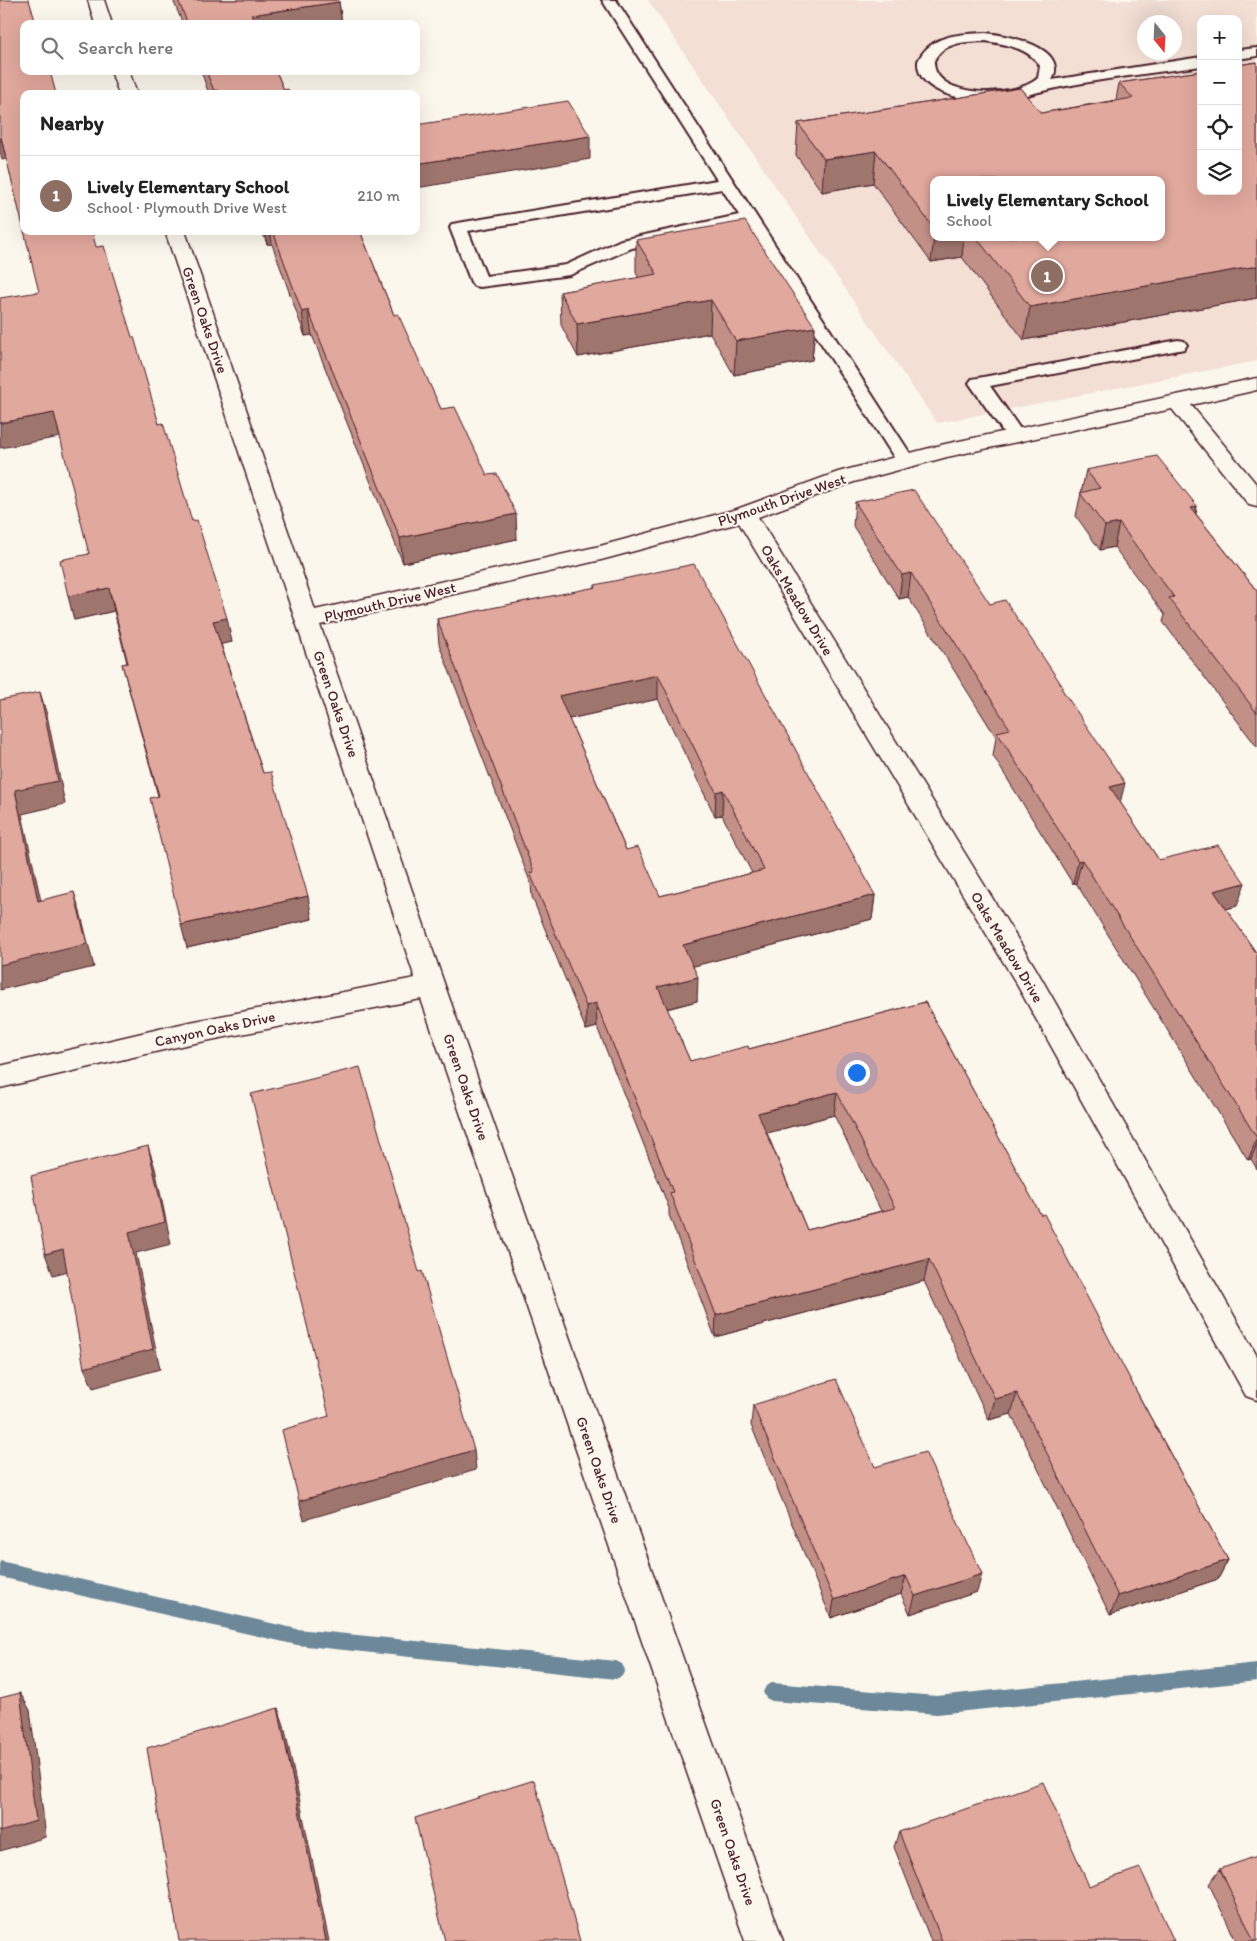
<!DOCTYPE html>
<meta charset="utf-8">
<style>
body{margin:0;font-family:Itim,sans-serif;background:#f2f2f2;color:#222}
.controls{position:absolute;right:15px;top:15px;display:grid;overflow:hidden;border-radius:10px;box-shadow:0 5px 20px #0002}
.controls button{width:45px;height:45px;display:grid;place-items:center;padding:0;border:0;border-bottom:1px solid #e0e0e0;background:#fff;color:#222;font:25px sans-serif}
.compass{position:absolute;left:1137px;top:15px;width:45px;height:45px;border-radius:50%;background:#fff;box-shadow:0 5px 20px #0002;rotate:162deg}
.you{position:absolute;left:856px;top:1072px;width:18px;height:18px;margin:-12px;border:4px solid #fff;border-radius:50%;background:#1a73e8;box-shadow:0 0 0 8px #1a73e833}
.badge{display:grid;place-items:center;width:32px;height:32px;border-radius:50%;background:#7c3aed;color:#fff;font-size:16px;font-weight:700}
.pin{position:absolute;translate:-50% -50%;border:2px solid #fff;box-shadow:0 1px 5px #0006}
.popup{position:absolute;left:930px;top:176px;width:235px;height:65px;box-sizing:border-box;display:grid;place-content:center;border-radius:10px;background:#fff;filter:drop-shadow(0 1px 4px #0005);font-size:16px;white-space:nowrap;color:#767676}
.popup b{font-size:19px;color:#222}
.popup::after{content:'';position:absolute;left:50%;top:100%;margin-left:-10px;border:10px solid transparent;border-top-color:#fff}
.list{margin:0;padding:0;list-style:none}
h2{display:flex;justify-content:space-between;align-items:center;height:65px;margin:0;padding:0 20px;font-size:21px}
h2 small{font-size:16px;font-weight:400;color:#767676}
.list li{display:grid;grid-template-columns:32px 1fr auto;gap:15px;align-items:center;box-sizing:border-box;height:80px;padding:0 20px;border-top:1px solid #e0e0e0}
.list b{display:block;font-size:19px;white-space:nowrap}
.list p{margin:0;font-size:16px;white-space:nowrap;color:#767676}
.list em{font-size:16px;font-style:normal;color:#767676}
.icon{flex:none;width:28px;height:28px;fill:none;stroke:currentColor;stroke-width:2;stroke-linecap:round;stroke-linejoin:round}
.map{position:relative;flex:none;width:1257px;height:1941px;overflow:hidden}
.search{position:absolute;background:#fff;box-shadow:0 5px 20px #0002;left:20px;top:20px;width:400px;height:55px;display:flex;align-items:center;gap:12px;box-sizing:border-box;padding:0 18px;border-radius:10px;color:#767676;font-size:19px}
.panel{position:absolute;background:#fff;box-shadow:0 5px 20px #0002;left:20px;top:90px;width:400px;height:145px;border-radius:10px}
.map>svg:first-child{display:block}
.built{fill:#f3dfd4;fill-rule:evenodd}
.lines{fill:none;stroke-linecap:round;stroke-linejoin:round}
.stream{fill:#6c8899;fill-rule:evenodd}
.lane-casing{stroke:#4a1f2b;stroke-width:4}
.street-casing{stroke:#4a1f2b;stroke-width:3}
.lane{fill:#fbf7ec;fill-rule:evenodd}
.street{fill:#fbf7ec;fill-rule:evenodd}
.wall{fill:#c29087;stroke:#4a1f2b;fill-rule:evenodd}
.shaded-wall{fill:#9e766e;stroke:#4a1f2b}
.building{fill:#e1a89d;stroke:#4a1f2b;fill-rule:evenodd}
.labels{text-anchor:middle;stroke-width:4;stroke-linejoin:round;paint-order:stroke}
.street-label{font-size:15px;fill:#4a1f2b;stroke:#fbf7ec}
</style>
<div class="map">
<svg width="1257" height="1941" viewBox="0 0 1257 1941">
<rect width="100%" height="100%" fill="#fbf7ec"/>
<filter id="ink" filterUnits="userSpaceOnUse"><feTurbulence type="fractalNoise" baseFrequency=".02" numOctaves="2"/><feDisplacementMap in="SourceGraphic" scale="10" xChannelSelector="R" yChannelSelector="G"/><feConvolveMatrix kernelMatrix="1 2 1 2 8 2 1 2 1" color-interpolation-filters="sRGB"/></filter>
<g filter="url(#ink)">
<!-- built -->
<path class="built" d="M648 0H1257V361L937 423ZM1201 19H1238V191H1201ZM1144 22H1174V52H1144ZM933 180H1161V237H933Z"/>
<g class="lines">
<!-- stream -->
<g class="stream">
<polygon points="0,1561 297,1629 616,1661 622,1664 625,1670 622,1676 616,1679 297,1645 0,1577"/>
<polygon points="1257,1663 1257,1681 937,1714 772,1701 766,1698 763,1692 766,1686 772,1683 937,1696"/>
</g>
<!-- lane casing -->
<g class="lane-casing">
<g id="lane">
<path d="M602 0H616L915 461 913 465 906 467 899 465 745 224 632 248 570 275 480 287 474 286 471 282 450 228 452 224 717 180ZM722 189 739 215 621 240 566 265 486 276 468 231Z"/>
<path d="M986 33C1006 35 1070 47 1052 80L1201 57V66C1148 74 1094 79 1043 91 1025 95 1010 101 991 101 967 101 916 94 918 61 931 34 960 34 986 33ZM986 41C1004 44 1030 48 1040 66L1038 78C1018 98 932 100 934 61 943 41 967 42 986 41Z"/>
<polygon points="1257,48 1257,56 1238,59 1238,50"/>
<polygon points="1178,340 1184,341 1187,345 1184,349 990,386 1025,436 1023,440 1016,442 1009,440 969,383 972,379 978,378"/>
</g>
</g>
<!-- street casing -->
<g class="street-casing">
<g id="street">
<polygon points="88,0 104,0 112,24 95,24"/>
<polygon points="111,71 129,71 137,94 119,94"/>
<polygon points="165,231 185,231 315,610 600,546 737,509 838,472 945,444 1257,378 1257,390 1191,405 1257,485 1257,507 1249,505 1172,409 947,457 854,482 758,517 1036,969 1257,1356 1257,1400 1246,1396 1016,983 739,523 601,560 320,625 445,986 783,1941 745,1941 421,999 185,1045 0,1088 0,1066 185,1023 415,978"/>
</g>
</g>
<!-- lane -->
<use href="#lane" class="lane"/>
<!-- street -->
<use href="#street" class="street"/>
</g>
<!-- wall -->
<g class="wall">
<polygon points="173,0 338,0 339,2 342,24 183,24"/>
<path d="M1257 62V298L1024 340 962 257 931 262 873 183 822 192 796 155 798 123 1020 88 1041 113 1116 100 1119 83 1201 71V191H1238V65ZM933 180H1161V237H933Z"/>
<polygon points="201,71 276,71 284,90 289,94 209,94"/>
<polygon points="262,231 360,231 394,315 441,409 487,475 517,539 403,563 312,335 305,336 272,244 267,244"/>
<polygon points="636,240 815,327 812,360 734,375 710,333 578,357 561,325 560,292 639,278 636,273"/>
<polygon points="96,247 159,424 192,521 232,642 221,644 263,773 312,919 187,948 158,796 122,664 127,663 114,611 74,620 89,554"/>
<polygon points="1086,470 1197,506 1196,514 1257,591 1257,747 1163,622 1165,615 1114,547 1100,550 1076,516"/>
<polygon points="855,502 990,604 1063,691 1120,802 1159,860 1237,906 1226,909 1257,954 1257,1169 1251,1159 1248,1160 1076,883 1073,884 993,756 996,737 908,597 899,599 853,526"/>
<path d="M595 585 875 895 872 919 693 966 697 1001 667 1009 690 1061 749 1049 925 1002 1228 1560 1218 1579 1110 1615 1011 1414 989 1420 924 1281 715 1337 669 1215V1208L597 1027 586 1030 532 897 531 884 439 644 437 619 595 588ZM658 699 715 816 722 815 752 873 660 896 626 850 569 719ZM834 1115 881 1211 807 1230 767 1133Z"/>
<polygon points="753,1405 875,1467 977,1592 910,1614 901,1594 831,1618 751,1425"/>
<polygon points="899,1832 1174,1941 931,1941 894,1847"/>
<polygon points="1220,1869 1257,1941 1236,1941 1209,1884"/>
</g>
<!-- shaded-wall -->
<g class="shaded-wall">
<polygon points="339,2 342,24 252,24 251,15"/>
<polygon points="218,90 218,94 214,94 214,91"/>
<polygon points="590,136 590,159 416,188 416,164"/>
<polygon points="0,137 1,137 6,159 2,160 0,151"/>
<polygon points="876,151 873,183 822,192 824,159"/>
<polygon points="265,231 270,231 272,244 267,244"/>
<polygon points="934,237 964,237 962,257 931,262"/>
<polygon points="1257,266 1257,298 1024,340 1030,307"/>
<polygon points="711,300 710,333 578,357 577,324"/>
<polygon points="308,310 312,335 305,336 302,312"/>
<polygon points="815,327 812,360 734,375 736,341"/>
<polygon points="54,413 60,437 0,448 0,423"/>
<polygon points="1197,506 1191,530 1191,508"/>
<polygon points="516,514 517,539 403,563 400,538"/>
<polygon points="1119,523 1114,547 1100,550 1105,526"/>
<polygon points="911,573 908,597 899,599 902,575"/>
<polygon points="109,588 114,611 74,620 68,596"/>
<polygon points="227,618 232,642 218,645 213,621"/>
<polygon points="658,675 658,699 560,721 559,696"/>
<polygon points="40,692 47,715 65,804 22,814 46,924 38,901 15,790"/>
<polygon points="1125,783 1119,807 1110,787"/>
<polygon points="723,790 722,815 715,816 716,792"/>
<polygon points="1082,860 1076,883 1073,884 1078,861"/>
<polygon points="1245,883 1237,906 1207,914 1214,891"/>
<polygon points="74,892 81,915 94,967 0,990 0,965"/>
<polygon points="875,895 872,919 683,969 683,945"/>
<polygon points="308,896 312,919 187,948 181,925"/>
<polygon points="698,977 697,1001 657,1011 658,987"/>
<polygon points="596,1003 597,1027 586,1030 586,1006"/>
<polygon points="837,1092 834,1115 756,1136 758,1113"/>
<polygon points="1257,1138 1257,1144 1251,1159 1248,1160"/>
<polygon points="148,1146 155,1168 171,1244 136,1253 160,1369 93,1388 84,1368 129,1232"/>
<polygon points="63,1249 72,1270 53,1275 45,1254"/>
<polygon points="929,1259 924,1281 715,1337 716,1315"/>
<polygon points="1017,1393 1011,1414 989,1420 995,1399"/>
<polygon points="474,1450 476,1470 304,1520 299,1501"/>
<polygon points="1228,1560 1218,1579 1110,1615 1118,1596"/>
<polygon points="982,1574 977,1592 910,1614 915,1596"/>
<polygon points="906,1576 901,1594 831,1618 834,1600"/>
<polygon points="20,1693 30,1710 46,1837 0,1851 0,1832"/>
<polygon points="278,1708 284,1725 329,1941 326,1941"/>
</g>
<!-- building -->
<g class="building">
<polygon points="0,0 29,0 36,24 24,24 24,71 50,71 56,94 24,94 24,231 1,137 0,137"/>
<polygon points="178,0 338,0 339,2 251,15 255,24 188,24"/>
<polygon points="1257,62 1257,266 1030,307 976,237 1161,237 1161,180 933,180 933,227 876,151 824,159 798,123 1020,88 1041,113 1133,98 1119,83 1201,71 1201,191 1238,191 1238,65"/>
<polygon points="206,71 276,71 284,90 288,89 289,94 219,94 218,90 214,91"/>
<polygon points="568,101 590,136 416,164 416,125"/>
<polygon points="745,221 815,327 736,341 711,300 577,324 560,292 657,274 636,240"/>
<polygon points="24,231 92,231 96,247 104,246 132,337 134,337 159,424 163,423 192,521 197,520 227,618 213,621 263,773 271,772 308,896 181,925 150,798 159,796 122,664 128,663 109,588 68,596 60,560 89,554 54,413 0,423 0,298 39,292"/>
<polygon points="273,231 360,231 394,315 398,314 441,409 455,407 487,475 497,474 516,514 400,538 308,310 302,312"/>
<polygon points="1157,456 1197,506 1191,508 1257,591 1257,713 1169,598 1174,597 1119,523 1105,526 1080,493 1100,488 1086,470"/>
<polygon points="914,490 990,604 1005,600 1063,687 1061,688 1125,783 1110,787 1159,860 1218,845 1245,883 1214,891 1257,954 1257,1138 1082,860 1078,861 997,732 1010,729 911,573 902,575 855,502"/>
<path d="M694 564 875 895 683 945 698 977 658 987 690 1061 748 1046 749 1049 925 1002 1041 1215 1044 1214 1141 1400 1228 1560 1118 1596 1017 1393 995 1399 929 1259 716 1315 670 1193 673 1192 596 1003 586 1006 530 873 534 872 437 619 596 587 595 585ZM658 675 716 792 723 790 764 870 660 896 638 847 626 850 559 696ZM837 1092 895 1208 807 1230 758 1113Z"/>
<polygon points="40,692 58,781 15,790 38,901 74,892 87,944 0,965 0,700"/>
<polygon points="360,1067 419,1272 422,1271 474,1450 299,1501 282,1430 329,1416 251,1094"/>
<polygon points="148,1146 165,1222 129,1232 153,1349 84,1368 63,1249 45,1254 31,1176"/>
<polygon points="836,1379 875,1467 925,1452 982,1574 915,1596 906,1576 834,1600 753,1405"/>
<polygon points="20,1693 36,1821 0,1832 0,1698"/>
<polygon points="278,1708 326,1941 179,1941 147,1748"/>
<polygon points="534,1780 580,1941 445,1941 415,1818"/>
<polygon points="1043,1782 1089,1886 1140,1868 1174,1941 942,1941 899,1832"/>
<polygon points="1257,1856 1257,1941 1254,1941 1220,1869"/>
</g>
</g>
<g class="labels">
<!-- street labels -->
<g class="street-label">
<text transform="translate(205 320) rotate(71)" y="5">Green Oaks Drive</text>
<text transform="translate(782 500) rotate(-19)" y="5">Plymouth Drive West</text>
<text transform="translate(797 600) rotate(59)" y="5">Oaks Meadow Drive</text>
<text transform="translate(390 602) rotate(-13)" y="5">Plymouth Drive West</text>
<text transform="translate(336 704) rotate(71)" y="5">Green Oaks Drive</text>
<text transform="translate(1007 947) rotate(59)" y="5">Oaks Meadow Drive</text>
<text transform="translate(215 1029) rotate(-12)" y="5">Canyon Oaks Drive</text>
<text transform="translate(466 1087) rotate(71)" y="5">Green Oaks Drive</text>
<text transform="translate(599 1470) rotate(71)" y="5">Green Oaks Drive</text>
<text transform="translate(733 1852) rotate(71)" y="5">Green Oaks Drive</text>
</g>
</g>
</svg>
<div class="controls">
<button>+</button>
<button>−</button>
<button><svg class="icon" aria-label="locate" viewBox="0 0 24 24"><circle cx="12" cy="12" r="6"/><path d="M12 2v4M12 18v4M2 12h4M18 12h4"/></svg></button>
<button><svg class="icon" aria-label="layers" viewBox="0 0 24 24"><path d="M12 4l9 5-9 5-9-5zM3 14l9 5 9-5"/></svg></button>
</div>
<svg class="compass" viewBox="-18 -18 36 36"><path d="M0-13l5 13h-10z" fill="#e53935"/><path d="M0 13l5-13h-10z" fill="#767676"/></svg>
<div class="you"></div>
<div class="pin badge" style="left:1047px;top:276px;background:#8d6e63">1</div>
<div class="popup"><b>Lively Elementary School</b>School</div>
<div class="search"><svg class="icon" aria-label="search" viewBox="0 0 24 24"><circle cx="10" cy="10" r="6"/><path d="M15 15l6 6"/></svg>Search here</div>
<section class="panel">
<h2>Nearby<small></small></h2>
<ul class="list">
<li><span class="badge" style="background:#8d6e63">1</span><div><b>Lively Elementary School</b><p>School · Plymouth Drive West</p></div><em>210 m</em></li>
</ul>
</section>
</div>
